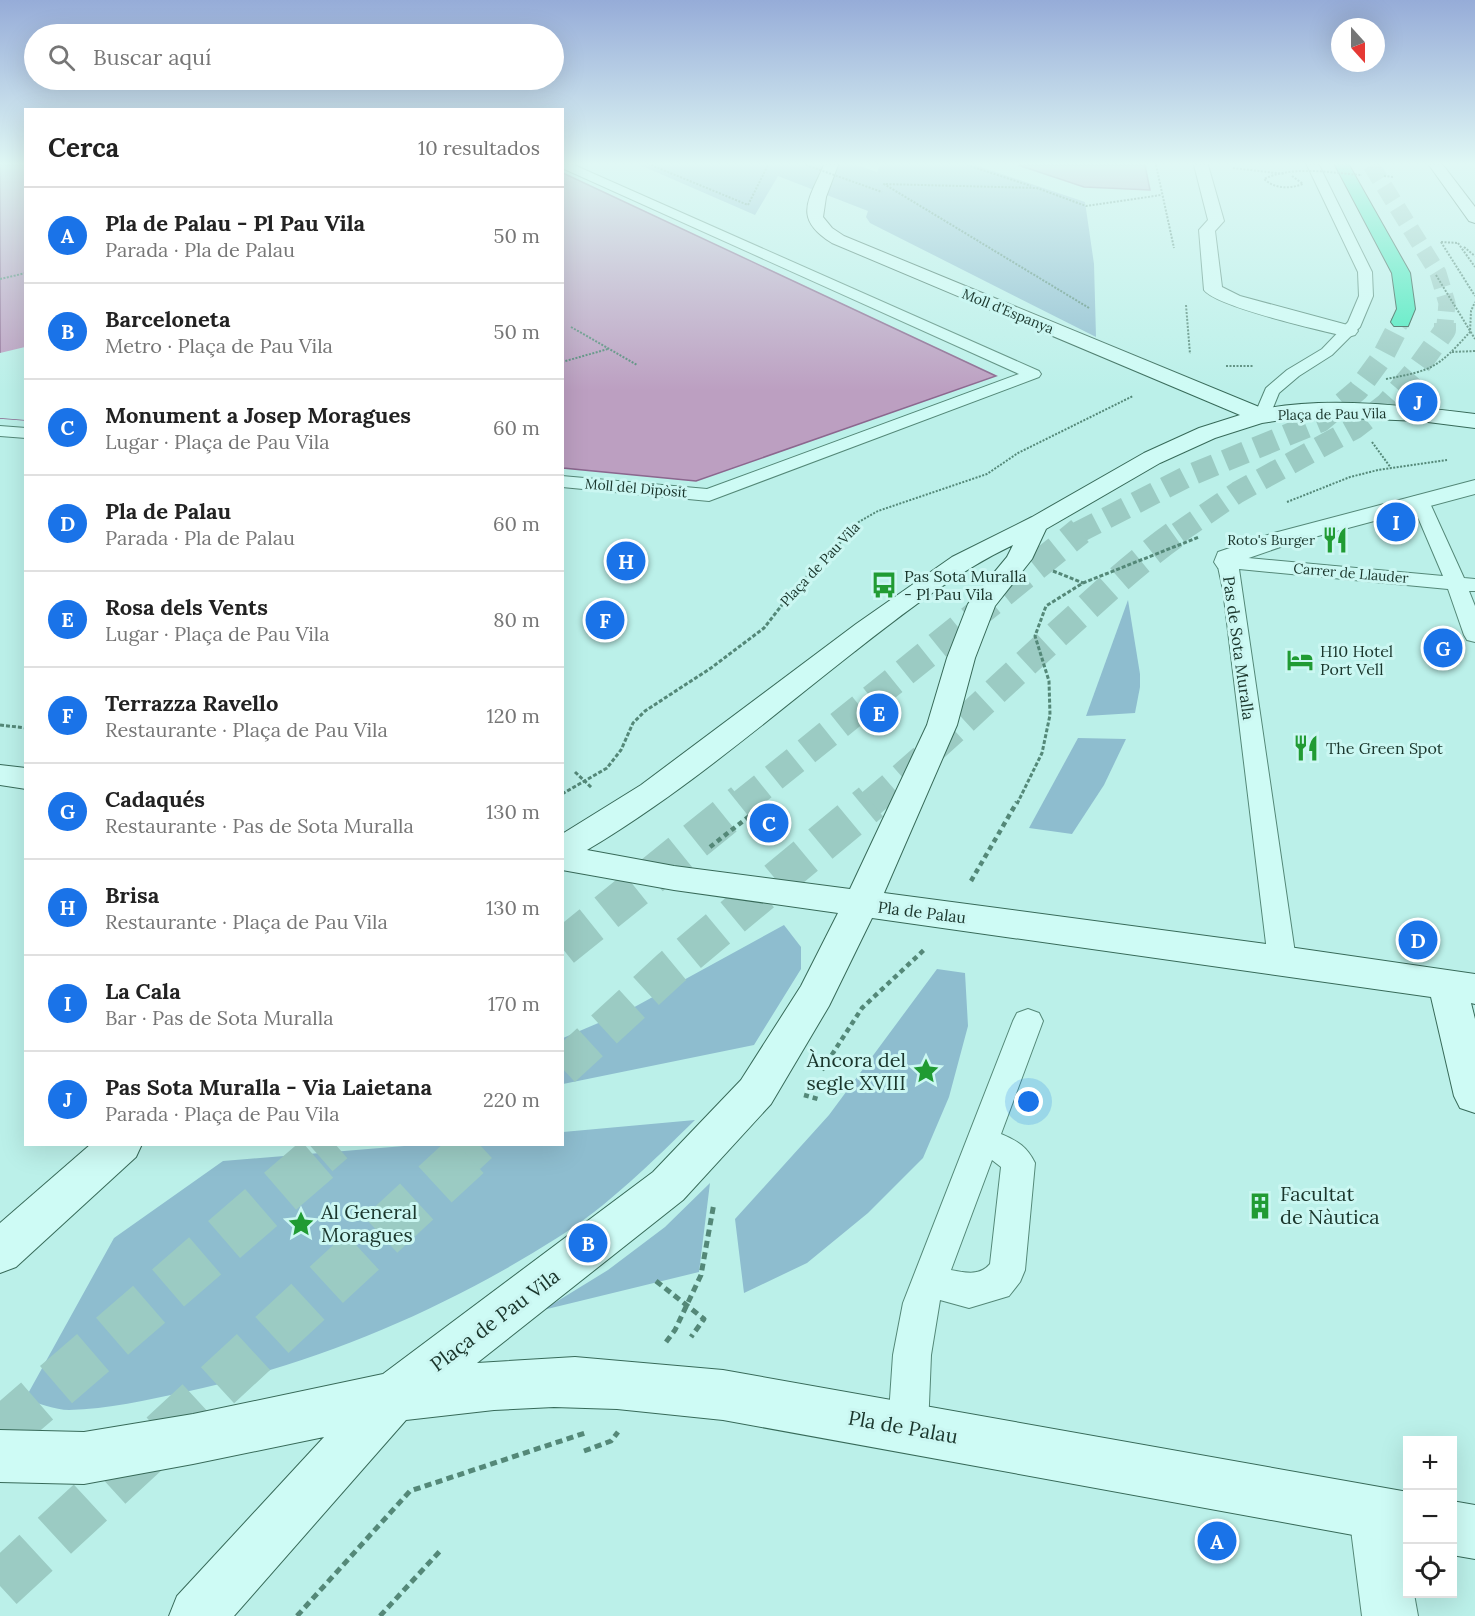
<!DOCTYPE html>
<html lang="es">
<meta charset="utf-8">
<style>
body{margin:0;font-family:Lora,serif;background:#f2f2f2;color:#222}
.controls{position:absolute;right:18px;bottom:18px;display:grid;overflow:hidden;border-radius:0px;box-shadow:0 6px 24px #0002}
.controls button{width:54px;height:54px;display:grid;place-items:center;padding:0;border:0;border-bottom:2px solid #e0e0e0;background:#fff;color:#222;font:30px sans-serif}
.compass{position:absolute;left:1331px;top:18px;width:54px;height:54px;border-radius:50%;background:#fff;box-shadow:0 6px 24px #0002;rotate:159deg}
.you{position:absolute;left:1029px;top:1102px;width:21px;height:21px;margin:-15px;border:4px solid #fff;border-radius:50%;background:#1a73e8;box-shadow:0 0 0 9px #1a73e833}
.badge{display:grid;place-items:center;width:39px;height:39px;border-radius:50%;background:#1a73e8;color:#fff;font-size:20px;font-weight:700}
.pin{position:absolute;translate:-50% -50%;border:3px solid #fff;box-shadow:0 2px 6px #0006}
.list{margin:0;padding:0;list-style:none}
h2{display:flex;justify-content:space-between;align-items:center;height:78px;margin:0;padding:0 24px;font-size:26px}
h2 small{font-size:20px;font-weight:400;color:#767676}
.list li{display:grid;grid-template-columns:39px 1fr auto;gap:18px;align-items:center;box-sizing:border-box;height:96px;padding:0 24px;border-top:2px solid #e0e0e0}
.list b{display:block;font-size:22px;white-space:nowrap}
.list p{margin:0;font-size:20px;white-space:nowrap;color:#767676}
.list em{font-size:20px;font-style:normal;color:#767676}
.icon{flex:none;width:33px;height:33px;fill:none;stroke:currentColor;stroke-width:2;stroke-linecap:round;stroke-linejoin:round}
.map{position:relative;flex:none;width:1475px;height:1616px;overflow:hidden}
.search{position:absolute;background:#fff;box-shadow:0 6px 24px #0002;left:24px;top:24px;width:540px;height:66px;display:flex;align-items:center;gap:15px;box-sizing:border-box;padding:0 21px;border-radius:33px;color:#767676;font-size:22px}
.panel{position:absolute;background:#fff;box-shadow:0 6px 24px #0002;left:24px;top:108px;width:540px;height:1038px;border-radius:0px}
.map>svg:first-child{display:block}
.green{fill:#8ebdcf}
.water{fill:#bc9fc1;stroke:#8b678e;stroke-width:1.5}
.pier{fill:#bbf0e9}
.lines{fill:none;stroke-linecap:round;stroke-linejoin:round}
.highway-tunnel-far4{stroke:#9bcbc3;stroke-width:17;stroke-dasharray:17 8;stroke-linecap:butt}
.highway-tunnel-far3{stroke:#9bcbc3;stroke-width:22;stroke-dasharray:22 11;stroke-linecap:butt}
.highway-tunnel-far2{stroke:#9bcbc3;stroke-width:28;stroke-dasharray:28 14;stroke-linecap:butt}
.highway-tunnel-far1{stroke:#9bcbc3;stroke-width:38;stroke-dasharray:38 19;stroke-linecap:butt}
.highway-tunnel{stroke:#9bcbc3;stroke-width:49;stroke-dasharray:49 25;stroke-linecap:butt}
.lane-casing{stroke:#548878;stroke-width:2}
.street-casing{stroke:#548878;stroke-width:2}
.secondary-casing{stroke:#376a59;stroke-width:2}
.highway-casing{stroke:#295545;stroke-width:2}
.path-far3{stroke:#548878;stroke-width:2;stroke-dasharray:2 1.5;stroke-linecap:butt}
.path-far2{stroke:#548878;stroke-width:3;stroke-dasharray:4 2;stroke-linecap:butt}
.path-far1{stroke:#548878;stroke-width:4.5;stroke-dasharray:5 4;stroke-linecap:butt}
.path{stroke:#548878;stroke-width:5;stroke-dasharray:7 4.5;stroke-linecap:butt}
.lane{fill:#cefbf5;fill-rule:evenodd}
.street{fill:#cefbf5;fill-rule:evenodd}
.secondary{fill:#cefbf5;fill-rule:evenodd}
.highway{fill:#43e8ba;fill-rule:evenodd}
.path-bridge{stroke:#548878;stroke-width:2;stroke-dasharray:2 1.5;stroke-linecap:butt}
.labels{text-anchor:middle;stroke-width:6;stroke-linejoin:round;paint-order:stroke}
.far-street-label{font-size:14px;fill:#1a362c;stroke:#cbf7f2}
.far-poi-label{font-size:14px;fill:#1a362c;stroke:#cbf7f2;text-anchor:end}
.poi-label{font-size:16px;fill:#1a362c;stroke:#cbf7f2;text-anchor:start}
.street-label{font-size:16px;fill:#1a362c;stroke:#cbf7f2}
.near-poi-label{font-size:20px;fill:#1a362c;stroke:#cbf7f2;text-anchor:start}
.near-street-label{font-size:20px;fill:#1a362c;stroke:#cbf7f2}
</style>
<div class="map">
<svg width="1475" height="1616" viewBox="0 0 1475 1616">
<rect width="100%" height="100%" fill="#bbf0e9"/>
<!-- green -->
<g class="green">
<polygon points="640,165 857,165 877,172 880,165 975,165 1085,202 1094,264 1096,337 870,223 866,217 868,211 778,176 755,215"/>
<polygon points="1128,600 1140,674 1140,687 1135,713 1086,716"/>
<polygon points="1078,738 1126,739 1104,785 1072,834 1029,828"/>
<polygon points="784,925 801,947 801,969 754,1045 563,1084 563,1038 629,1010"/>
<polygon points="937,969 965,973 968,1026 949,1097 923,1158 868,1213 807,1263 744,1293 735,1219 829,1115"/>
<path d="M695 1120C653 1161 607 1207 557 1238 444 1310 316 1364 185 1392 147 1400 108 1409 69 1410 55 1410 38 1403 25 1399L114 1238 223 1161 416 1145 562 1144 563 1132Z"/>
<polygon points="710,1183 699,1272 543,1310 608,1270 665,1227"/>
</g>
<!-- water -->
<g class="water">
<polygon points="0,165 25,165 25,420 0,418"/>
<polygon points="1018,165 1145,165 1150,190 1084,187"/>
<polygon points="563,173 565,174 996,376 696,481 563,468"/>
</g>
<!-- pier -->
<polygon class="pier" points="25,347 25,420 0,418 0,353"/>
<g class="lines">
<!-- highway-tunnel-far4 -->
<g class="highway-tunnel-far4">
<polyline points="1371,165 1438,273 1447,303 1445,325"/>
<polyline points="1399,325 1401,322"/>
</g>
<!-- highway-tunnel-far3 -->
<g class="highway-tunnel-far3">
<polyline points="1077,533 1188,476 1321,421 1358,390 1383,356 1400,323"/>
<polyline points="1178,533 1238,492 1355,428 1386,404 1420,365 1445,330 1445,323"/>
</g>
<!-- highway-tunnel-far2 -->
<g class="highway-tunnel-far2">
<polyline points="741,804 1080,531"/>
<path d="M870 804C943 743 1010 676 1081 613 1113 584 1144 556 1180 531"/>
</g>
<!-- highway-tunnel-far1 -->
<g class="highway-tunnel-far1">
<polyline points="562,948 743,802"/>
<polyline points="562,1068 671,968 871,802"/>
<polyline points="320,1157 335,1144"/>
<polyline points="465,1157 479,1144"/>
</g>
<!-- highway-tunnel -->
<g class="highway-tunnel">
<polyline points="0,1433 322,1155"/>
<polyline points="0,1586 467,1155"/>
</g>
<!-- lane casing -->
<g class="lane-casing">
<g id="lane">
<polygon points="562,165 574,165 1039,371 1041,374 1039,377 709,501 562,487 562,476 707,489 1019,374 562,168"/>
<polygon points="1307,165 1319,165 1372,272 1373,296 1360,327 1332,355 1299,376 1279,393 1268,420 1256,420 1254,416 1266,388 1287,370 1322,349 1348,322 1359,296 1358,272"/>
<polygon points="0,426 26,428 26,438 0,436"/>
<polygon points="1420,495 1427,497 1429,501 1464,578 1475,579 1475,591 1469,591 1475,606 1475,642 1467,640 1464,635 1448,589 1239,569 1296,960 1292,968 1282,971 1272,968 1268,960 1223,590 1217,562 1220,558 1227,556 1443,576 1411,501 1413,497"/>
<path d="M1028 1009 1039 1013 1043 1021 1001 1134C1018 1141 1027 1147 1035 1163L1025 1270 1020 1282 1009 1296 969 1308 940 1300 931 1355 928 1428 922 1442 908 1448 894 1442 888 1428 893 1355 903 1303 1013 1021 1017 1013ZM992 1160 1001 1167 990 1264C980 1276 966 1273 951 1270Z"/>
</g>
</g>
<!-- street casing -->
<g class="street-casing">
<g id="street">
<path d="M1194 165H1208L1224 221 1215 231 1222 287 1240 296 1355 327 1358 331 1355 335 1348 337C1323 331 1216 307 1204 290L1199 230 1208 220Z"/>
<polygon points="1475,480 1475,494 1292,543 1240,561 1236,568 1227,570 1218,568 1214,562 1218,552 1274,533"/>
<path d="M1375 1488 1394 1495C1407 1527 1408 1559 1408 1594H1414L1418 1616H1362L1349 1514 1356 1495Z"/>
</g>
</g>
<!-- secondary casing -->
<g class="secondary-casing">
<g id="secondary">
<path d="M824 165H838L826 197 823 217 832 228 844 236 1264 409C1327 396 1411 406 1475 414V428L1420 421 1347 418H1295L1262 423 1215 438 1160 463 1046 529 1032 559 995 606 975 658 957 725 884 893 1282 946 1475 974V1004L1471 1003 1475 1019V1113L1460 1108 1454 1096 1431 997 872 918 829 1006 771 1104 683 1200 477 1363 575 1357 723 1370 1408 1492V1545L723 1420 617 1409 554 1407 494 1410 406 1420 234 1616H169L177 1596 324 1437 193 1464 84 1484 0 1482V1430L84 1432 193 1414 383 1374 653 1172 741 1080 801 986 838 913 674 890 562 870V834L641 785 856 624 952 557 1032 517 1144 453 1199 428 1240 415 832 243C792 218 809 200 824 165ZM1013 545 1007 557 968 604 947 658 927 725 850 889 674 866 587 850C683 793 767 720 854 652 904 613 956 572 1013 545Z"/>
<polygon points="1429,165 1443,165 1475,207 1475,223 1469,221"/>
<polygon points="0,765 26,768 26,789 0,785"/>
<polygon points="91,1144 142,1144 136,1157 16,1267 0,1273 0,1223"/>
<polygon points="1452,1501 1475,1505 1475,1559 1452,1555"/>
</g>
</g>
<!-- highway casing -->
<g class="highway-casing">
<polygon id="highway" points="1335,165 1349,165 1410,273 1415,309 1408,326 1394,326 1391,322 1397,309 1392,273"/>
</g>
<!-- path-far3 -->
<g class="path-far3">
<polyline points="651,165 748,205 768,165"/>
<polyline points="967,165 1031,186"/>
<polyline points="1156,165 1174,248"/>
<polyline points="1233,168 1285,174"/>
<polyline points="1384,176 1394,177"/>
<polyline points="1441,242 1475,296"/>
<polyline points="1441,242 1458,243"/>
<polyline points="1458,243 1475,267"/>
<polyline points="1464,247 1475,256"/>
<polyline points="1436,275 1475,339"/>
<polyline points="0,279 26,273"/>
<polyline points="1186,305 1190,354"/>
<polyline points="1089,308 884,184 1037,188 1086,206 1161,195"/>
<polyline points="571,327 637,365"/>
<polyline points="1452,352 1475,351"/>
<polyline points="562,362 608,349"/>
<polyline points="1226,366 1254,366"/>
<path d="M1386 379C1434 370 1437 368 1470 332L1471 311 1475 302"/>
<polyline points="1372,442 1391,468"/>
<polyline points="1287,502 1350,477 1378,470 1447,460"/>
<polyline points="849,533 857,523 878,511 987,474 1018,453 1133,396"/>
</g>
<!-- path-far2 -->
<g class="path-far2">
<polyline points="1053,571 1083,583"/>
<polyline points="0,725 26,728"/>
<polyline points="575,772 592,788"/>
<polyline points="562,794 607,768 621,750 633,723 645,711 711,668 764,628 796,587 825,560 850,531"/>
<polyline points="1017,804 1042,753 1050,715 1049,681 1035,636 1046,606 1083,583 1199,537"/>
</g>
<!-- path-far1 -->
<g class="path-far1">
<polyline points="710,847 766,803"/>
<polyline points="971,881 1017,802"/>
<polyline points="822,1070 862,1008 925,949"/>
<polyline points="804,1095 818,1099"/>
</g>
<!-- path -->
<g class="path">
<polyline points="656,1281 704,1319 691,1337"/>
<polyline points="666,1342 675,1330 701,1275 714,1203"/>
<polyline points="584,1451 611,1441 618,1432"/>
<polyline points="297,1616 410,1491 585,1433"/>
<polyline points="380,1616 440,1551"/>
</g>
<!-- lane -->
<use href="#lane" class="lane"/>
<!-- street -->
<use href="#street" class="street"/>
<!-- secondary -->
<use href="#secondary" class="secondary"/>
<!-- highway -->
<use href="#highway" class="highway"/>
<!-- path-bridge -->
<g class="path-bridge">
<polyline points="806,165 882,192"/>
<path d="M1292 176 1303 184C1289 189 1275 189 1264 179 1293 165 1331 173 1362 175"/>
</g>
</g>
<!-- sky -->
<linearGradient id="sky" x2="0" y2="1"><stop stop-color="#96acd8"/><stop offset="0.42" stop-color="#e0f8f5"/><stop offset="1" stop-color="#e0f8f5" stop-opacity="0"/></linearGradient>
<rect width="1475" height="391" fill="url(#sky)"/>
<!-- icons -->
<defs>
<g id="restaurant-bare" transform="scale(2.07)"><path d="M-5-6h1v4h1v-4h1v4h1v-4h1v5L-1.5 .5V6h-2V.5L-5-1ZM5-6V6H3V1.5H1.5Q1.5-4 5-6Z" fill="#209b33" stroke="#cbf7f2" stroke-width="2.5" paint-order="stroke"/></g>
<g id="bus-bare" transform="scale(2.07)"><path d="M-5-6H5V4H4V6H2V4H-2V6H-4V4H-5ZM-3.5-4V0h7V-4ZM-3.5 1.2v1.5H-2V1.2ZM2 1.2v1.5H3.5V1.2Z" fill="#209b33" stroke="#cbf7f2" stroke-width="2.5" paint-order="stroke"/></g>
<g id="hotel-bare" transform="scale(2.07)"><path d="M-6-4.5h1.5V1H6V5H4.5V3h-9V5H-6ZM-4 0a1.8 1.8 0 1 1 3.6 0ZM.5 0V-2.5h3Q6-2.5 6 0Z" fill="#209b33" stroke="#cbf7f2" stroke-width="2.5" paint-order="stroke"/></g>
<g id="sight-bare" transform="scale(2.07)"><path d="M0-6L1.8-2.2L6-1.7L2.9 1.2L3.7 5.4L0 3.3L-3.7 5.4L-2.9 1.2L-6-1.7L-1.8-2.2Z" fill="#209b33" stroke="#cbf7f2" stroke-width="2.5" paint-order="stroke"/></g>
<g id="building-bare" transform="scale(2.07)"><path d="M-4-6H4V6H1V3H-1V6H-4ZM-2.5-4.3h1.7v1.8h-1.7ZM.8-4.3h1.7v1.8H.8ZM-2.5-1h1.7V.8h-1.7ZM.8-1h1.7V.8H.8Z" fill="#209b33" stroke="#cbf7f2" stroke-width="2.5" paint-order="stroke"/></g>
</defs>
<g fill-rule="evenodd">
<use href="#restaurant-bare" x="1335" y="540"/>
<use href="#bus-bare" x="884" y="585"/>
<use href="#hotel-bare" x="1300" y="660"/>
<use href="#restaurant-bare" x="1306" y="748"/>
<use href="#sight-bare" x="926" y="1071"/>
<use href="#building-bare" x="1260" y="1206"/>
<use href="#sight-bare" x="301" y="1224"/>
</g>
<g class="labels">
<!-- far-street labels -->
<g class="far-street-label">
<text transform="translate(1008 311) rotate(22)" y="5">Moll d'Espanya</text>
<text transform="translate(1332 414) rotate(-1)" y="5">Plaça de Pau Vila</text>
<text transform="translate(636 488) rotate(5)" y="5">Moll del Dipòsit</text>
<text transform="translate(820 564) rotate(-47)" y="5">Plaça de Pau Vila</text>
<text transform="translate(1351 573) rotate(5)" y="5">Carrer de Llauder</text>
</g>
<!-- far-poi labels -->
<g class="far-poi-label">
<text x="1315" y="545">Roto's Burger</text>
</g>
<!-- poi labels -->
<g class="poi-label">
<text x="904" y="582">Pas Sota Muralla<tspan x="904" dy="18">- Pl Pau Vila</tspan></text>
<text x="1320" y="657">H10 Hotel<tspan x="1320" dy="18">Port Vell</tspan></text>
<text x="1326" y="754">The Green Spot</text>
</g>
<!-- street labels -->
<g class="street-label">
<text transform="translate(1239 648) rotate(82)" y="6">Pas de Sota Muralla</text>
<text transform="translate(922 912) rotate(7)" y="6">Pla de Palau</text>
</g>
<!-- near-poi labels -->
<g class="near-poi-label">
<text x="906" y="1067" text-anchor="end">Àncora del<tspan x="906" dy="23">segle XVIII</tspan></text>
<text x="1280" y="1201">Facultat<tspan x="1280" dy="23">de Nàutica</tspan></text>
<text x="321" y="1219">Al General<tspan x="321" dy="23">Moragues</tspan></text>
</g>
<!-- near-street labels -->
<g class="near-street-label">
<text transform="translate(495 1320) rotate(-37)" y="7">Plaça de Pau Vila</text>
<text transform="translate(903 1427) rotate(10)" y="7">Pla de Palau</text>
</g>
</g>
</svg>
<div class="controls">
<button>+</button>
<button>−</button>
<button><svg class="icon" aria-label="locate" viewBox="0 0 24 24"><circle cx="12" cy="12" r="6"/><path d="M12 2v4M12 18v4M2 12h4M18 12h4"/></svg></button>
</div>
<svg class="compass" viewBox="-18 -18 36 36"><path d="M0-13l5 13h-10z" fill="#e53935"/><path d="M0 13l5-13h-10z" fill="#767676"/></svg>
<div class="you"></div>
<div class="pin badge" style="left:1217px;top:1541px">A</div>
<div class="pin badge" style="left:588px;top:1243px">B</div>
<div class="pin badge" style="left:769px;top:823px">C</div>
<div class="pin badge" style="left:1418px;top:940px">D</div>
<div class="pin badge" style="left:879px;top:713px">E</div>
<div class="pin badge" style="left:605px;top:620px">F</div>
<div class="pin badge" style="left:1443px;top:648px">G</div>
<div class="pin badge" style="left:626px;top:561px">H</div>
<div class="pin badge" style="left:1396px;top:522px">I</div>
<div class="pin badge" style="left:1418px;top:402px">J</div>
<div class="search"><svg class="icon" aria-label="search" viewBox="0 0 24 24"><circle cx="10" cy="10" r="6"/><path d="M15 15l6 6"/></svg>Buscar aquí</div>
<section class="panel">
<h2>Cerca<small>10 resultados</small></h2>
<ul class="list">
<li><span class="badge">A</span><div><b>Pla de Palau - Pl Pau Vila</b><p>Parada · Pla de Palau</p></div><em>50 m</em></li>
<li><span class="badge">B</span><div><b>Barceloneta</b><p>Metro · Plaça de Pau Vila</p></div><em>50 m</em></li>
<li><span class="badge">C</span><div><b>Monument a Josep Moragues</b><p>Lugar · Plaça de Pau Vila</p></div><em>60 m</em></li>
<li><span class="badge">D</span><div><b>Pla de Palau</b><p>Parada · Pla de Palau</p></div><em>60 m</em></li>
<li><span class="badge">E</span><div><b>Rosa dels Vents</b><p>Lugar · Plaça de Pau Vila</p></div><em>80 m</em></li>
<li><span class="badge">F</span><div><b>Terrazza Ravello</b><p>Restaurante · Plaça de Pau Vila</p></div><em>120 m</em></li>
<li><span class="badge">G</span><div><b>Cadaqués</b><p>Restaurante · Pas de Sota Muralla</p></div><em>130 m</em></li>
<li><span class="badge">H</span><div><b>Brisa</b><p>Restaurante · Plaça de Pau Vila</p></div><em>130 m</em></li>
<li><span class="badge">I</span><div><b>La Cala</b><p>Bar · Pas de Sota Muralla</p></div><em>170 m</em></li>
<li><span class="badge">J</span><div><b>Pas Sota Muralla - Via Laietana</b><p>Parada · Plaça de Pau Vila</p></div><em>220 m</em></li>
</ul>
</section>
</div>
